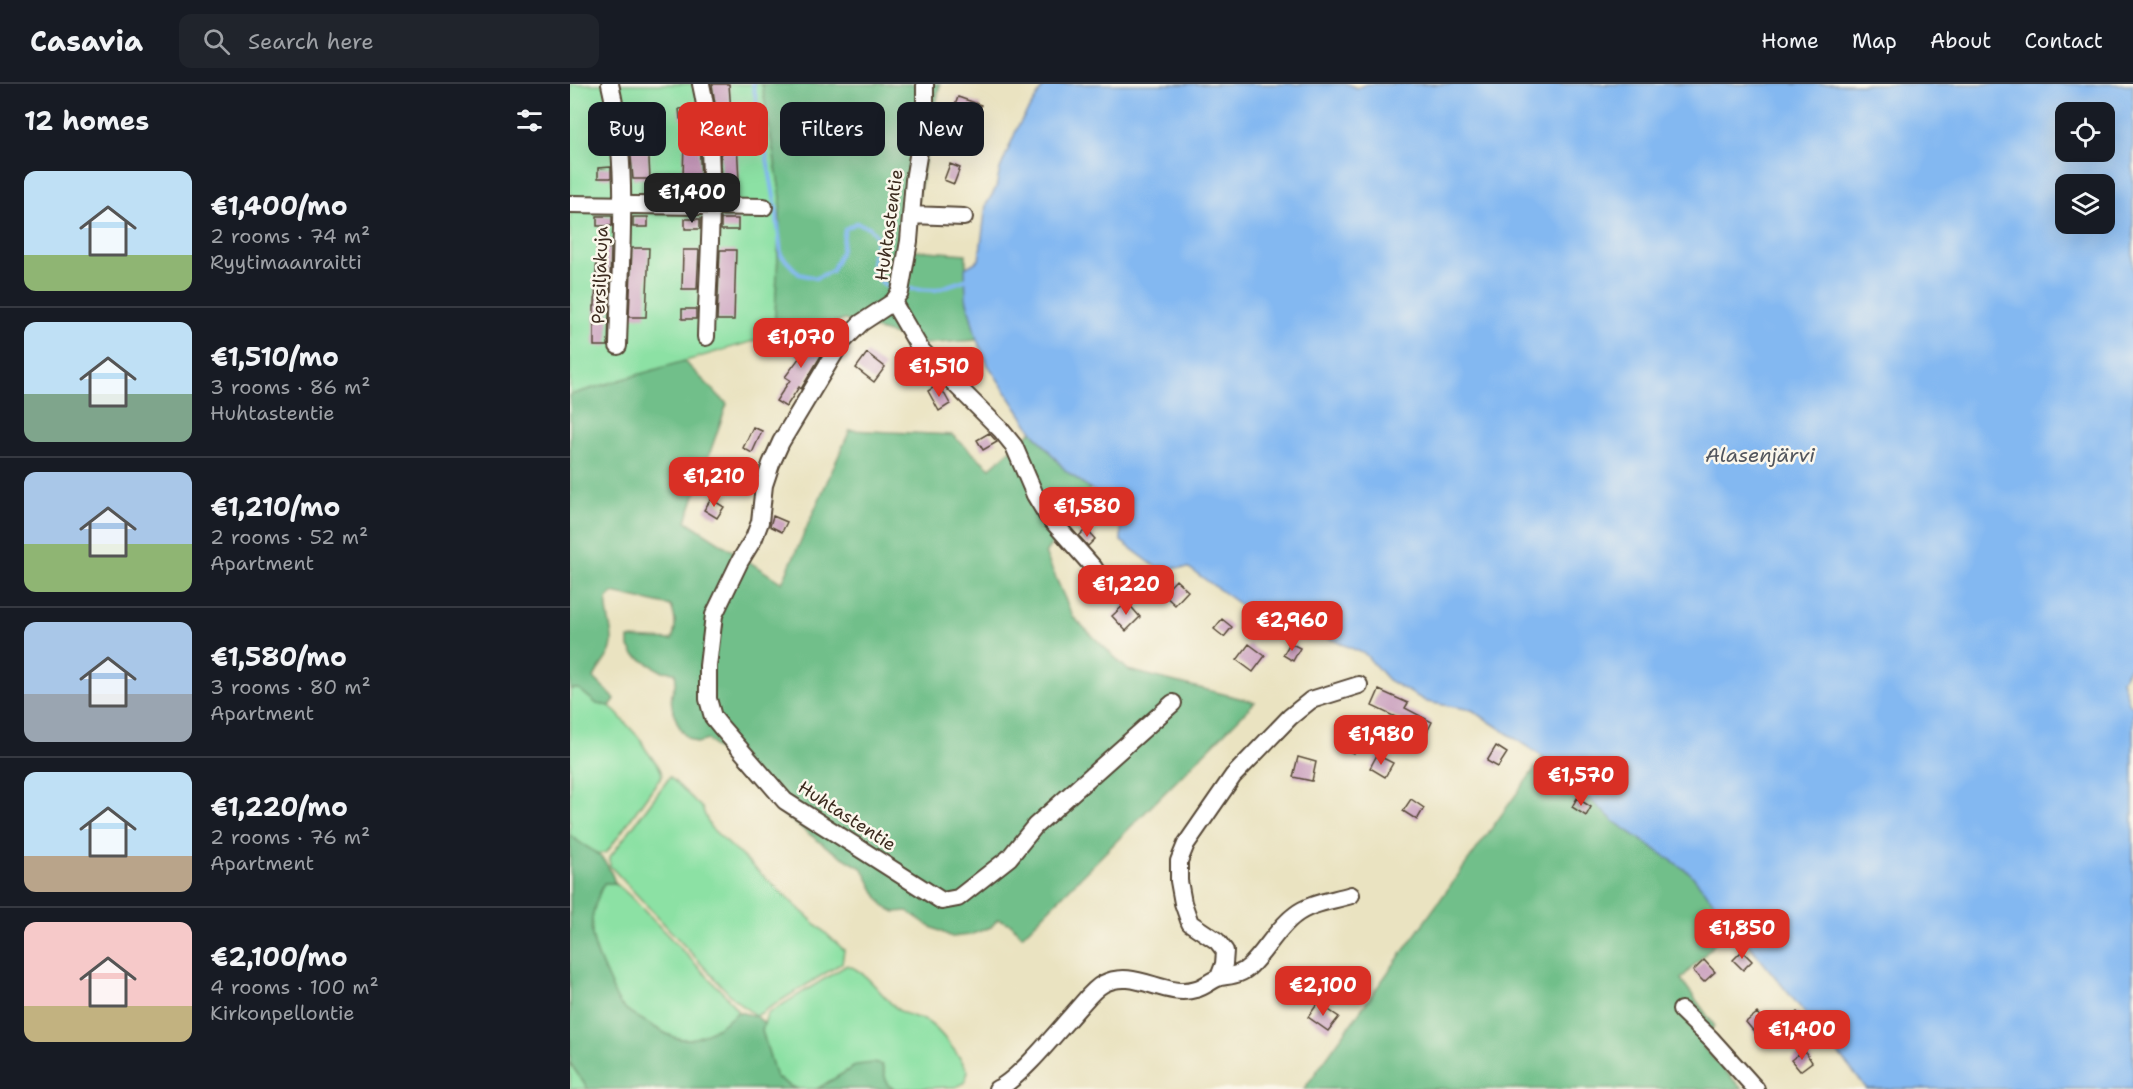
<!DOCTYPE html>
<html lang="en">
<head>
<meta charset="utf-8">
<style>
	body { margin:0; font-family:"Shantell Sans",sans-serif; background:#20242c; color:#f1f3f6; height:100vh; display:flex; flex-direction:column; font-size:22px; white-space:nowrap }
	* { box-sizing:border-box; margin:0 }
	p { font-size:20px; color:#9ea1a6 }
	.icon { flex:none; width:33px; height:33px; fill:none; stroke:currentColor; stroke-width:2; stroke-linecap:round; stroke-linejoin:round }
	.map { position:relative; flex:1; overflow:hidden }
	.drawer { display:flex; flex-direction:column; background:#171b24; width:570px }
	.drawer>* { flex:none }
	.top-card { position:absolute; left:18px; top:18px; width:570px; height:54px; display:flex; gap:12px }
	.buttons { position:absolute; left:1485px; top:18px; display:grid; gap:12px }
	.buttons a { display:grid; place-items:center; width:60px; height:60px; border-radius:12px; background:#171b24; box-shadow:0 6px 24px #0002; font-size:30px }
	.price { position:absolute; translate:-50% -51px; padding:0 14px; border-radius:12px; background:#d93025; color:#fff; font-size:20px; line-height:39px; filter:drop-shadow(0 2px 3px #0008) }
	.price::after { content:''; position:absolute; left:50%; top:36px; width:18px; height:14px; margin-left:-9px; background:inherit; clip-path:polygon(0 0,100% 0,50% 100%) }
	.price.current { background:#222; color:#fff }
	ul { padding:0; list-style:none }
	li { display:flex; align-items:center; gap:18px; height:150px; padding:0 24px }
	li+li { border-top:2px solid #363941 }
	li span { display:grid; place-items:center; flex:none; width:168px; height:120px; border-radius:12px; color:#555 }
	li>.icon { margin-inline-start:auto }
	span .icon { width:72px; height:72px; fill:#fffc; stroke-width:1 }
	li b { font-size:26px }
	h2 { display:flex; justify-content:space-between; align-items:center; height:72px; padding:0 24px; font-size:26px }
	.pill { padding:0 21px; border-radius:12px; background:#171b24; box-shadow:0 6px 24px #0002; font-size:21px; line-height:54px }
	.pill.current { background:#d93025; color:#fff }
	header { display:flex; align-items:center; gap:36px; box-sizing:border-box; height:84px; padding:0 30px; background:#171b24; border-bottom:2px solid #363941 }
	header strong { font-size:28px }
	nav { display:flex; gap:33px; margin-inline-start:auto; font-size:21px }
	.search { width:420px; height:54px; background:#20242c; display:flex; align-items:center; gap:15px; box-sizing:border-box; padding:0 21px; border-radius:12px; color:#9ea1a6; font-size:22px }
	main { display:flex; flex:1; min-height:0 }
	.map>svg:first-child { display:block }
</style>
</head>
<body>
<header>
<strong>Casavia</strong>
<div class="search"><svg class="icon" aria-label="search" viewBox="0 0 24 24"><circle cx="10" cy="10" r="6"/><path d="M15 15l6 6"/></svg>Search here</div>
<nav><a>Home</a><a>Map</a><a>About</a><a>Contact</a></nav>
</header>
<main>
<section class="drawer">
<h2>12 homes<svg class="icon" aria-label="filters" viewBox="0 0 24 24"><path d="M4 7h16M4 17h16"/><circle cx="9" cy="7" r="2"/><circle cx="15" cy="17" r="2"/></svg></h2>
<ul>
<li><span style="background:linear-gradient(#bfe0f5 70%,#8fb573 0)"><svg class="icon" aria-label="home" viewBox="0 0 24 24"><path d="M3 11l9-7 9 7M6 9v11h12V9"/></svg></span><div><b>€1,400/mo</b><p>2 rooms · 74 m²</p><p>Ryytimaanraitti</p></div></li>
<li><span style="background:linear-gradient(#bfe0f5 60%,#7fa58c 0)"><svg class="icon" aria-label="home" viewBox="0 0 24 24"><path d="M3 11l9-7 9 7M6 9v11h12V9"/></svg></span><div><b>€1,510/mo</b><p>3 rooms · 86 m²</p><p>Huhtastentie</p></div></li>
<li><span style="background:linear-gradient(#a9c7e8 60%,#8fb573 0)"><svg class="icon" aria-label="home" viewBox="0 0 24 24"><path d="M3 11l9-7 9 7M6 9v11h12V9"/></svg></span><div><b>€1,210/mo</b><p>2 rooms · 52 m²</p><p>Apartment</p></div></li>
<li><span style="background:linear-gradient(#a9c7e8 60%,#9aa5b1 0)"><svg class="icon" aria-label="home" viewBox="0 0 24 24"><path d="M3 11l9-7 9 7M6 9v11h12V9"/></svg></span><div><b>€1,580/mo</b><p>3 rooms · 80 m²</p><p>Apartment</p></div></li>
<li><span style="background:linear-gradient(#bfe0f5 70%,#b9a48a 0)"><svg class="icon" aria-label="home" viewBox="0 0 24 24"><path d="M3 11l9-7 9 7M6 9v11h12V9"/></svg></span><div><b>€1,220/mo</b><p>2 rooms · 76 m²</p><p>Apartment</p></div></li>
<li><span style="background:linear-gradient(#f6c9c9 70%,#c2b280 0)"><svg class="icon" aria-label="home" viewBox="0 0 24 24"><path d="M3 11l9-7 9 7M6 9v11h12V9"/></svg></span><div><b>€2,100/mo</b><p>4 rooms · 100 m²</p><p>Kirkonpellontie</p></div></li>
</ul>
</section>
<div class="map">
<svg width="1563" height="1005" viewBox="0 0 1563 1005">
	<rect width="100%" height="100%" fill="#fbf7ec"/>
	<filter id="ink" filterUnits="userSpaceOnUse"><feTurbulence type="fractalNoise" baseFrequency=".0167" numOctaves="2"/><feDisplacementMap in="SourceGraphic" scale="12" xChannelSelector="R" yChannelSelector="G"/><feConvolveMatrix kernelMatrix="1 2 1 2 8 2 1 2 1" color-interpolation-filters="sRGB"/></filter>
	<filter id="wash" filterUnits="userSpaceOnUse"><feTurbulence type="fractalNoise" baseFrequency=".008" numOctaves="4" result="noise"/><feDisplacementMap in="SourceGraphic" scale="24" xChannelSelector="R" yChannelSelector="G"/><feGaussianBlur stdDeviation="1.35" result="paint"/><feColorMatrix in="noise" values="0 0 0 0 0 0 0 0 0 0 0 0 0 0 0 0 0 1.4 0 .05"/><feComposite in="paint" operator="in"/></filter>
	<g filter="url(#wash)">
		<rect width="100%" height="100%" fill="#eae3c1"/>
		<path fill="#8ce1a4" stroke="#648661" stroke-width="1.5" d="M0,0H192L211,113L204,251L0,311Z
			M0,605H9L27,620L40,622L72,657C75,671 90,677 92,691L37,768L29,770L11,760L0,751Z
			M100,693L132,724L140,743L274,866L272,879L186,932L163,914L40,782V773Z
			M34,799H45L60,812L158,914L168,928C154,940 138,952 120,955C106,957 92,947 81,941C71,935 58,929 50,920C45,914 42,903 38,895C20,855 14,840 34,799Z
			M277,881C297,888 310,910 326,924C334,932 346,932 356,937C370,945 390,973 398,987L395,998L386,1003L324,1005L317,1000L312,981H287L247,1005H228L220,1002L206,993L192,947L197,930Z
			M0,979L18,1005H0Z"/>
		<path fill="#71bf8a" stroke="#567454" stroke-width="1.5" d="M192,0H370L346,125L344,166L396,170V214L407,256L355,260L275,236L204,251L211,113Z
			M114,277L157,320L116,437L212,499L280,346L382,351L420,384L462,347L496,387L520,405L475,469L503,533L558,586L685,618L452,852L441,840L428,835L421,843L400,851L382,853L361,843L337,827L325,828L315,823L307,812L293,785L261,766L212,730L138,656L127,659C124,657 121,656 118,654C109,647 99,622 102,610C105,599 107,600 105,588L91,587L64,571L59,563V554L102,556C107,544 106,534 101,522L43,509L37,515C35,531 43,544 42,559C41,573 28,582 24,594L45,615L40,622L27,620L9,605H0V311Z
			M973,673L1045,738L1120,789L1163,841L1111,895L1144,941L1133,963L1172,1005H734Z
			M0,751C23,770 35,767 45,799H34C14,840 20,856 38,895C42,903 45,914 50,920C58,929 71,935 81,941C92,948 106,957 120,955C138,952 154,940 168,928L186,932L194,939L192,947L206,993L220,1002L228,1005H18L0,979Z
			M303,979L312,981L317,1000L324,1005H247L287,981Z"/>
		<path fill="#83b8f1" stroke="#5f7188" stroke-width="1.5" fill-rule="evenodd" d="M475,0H778L787,4L796,0H1563V578L1552,596L1560,621H1563V1005H1297L1120,789L1045,738L973,673L902,626L857,618L818,596L795,570L742,547L705,543L679,527L619,484L586,483L551,457V427L496,387L462,347L418,281L407,256L396,214L395,184L409,176L416,121L426,104L430,85L448,42ZM1496,28H1534V68H1496ZM1496,100H1534V140H1496Z"/>
		<g fill="none" stroke-linecap="round" stroke-linejoin="round">
			<path stroke="#83b8f1" stroke-width="4" d="M183,0L206,123L211,171L229,190L246,194L262,187L271,168L275,145L286,139L299,143L307,153C302,179 295,187 319,204
				M341,205L365,206L398,195"/>
		</g>
		<g id="blocks">
			<path fill="#c597b9" d="M142,0H159L161,28H164V39H148Z
				M388,13L411,21L406,35L383,27Z
				M121,24H125L126,34L110,35L109,25Z
				M57,27H74L75,56H78L80,95H63Z
				M26,53H38L39,63L27,64Z
				M114,58H129L131,95L113,94Z
				M150,58H167L169,97H152Z
				M380,80L390,84L384,100L374,96Z
				M41,83V94H28V84Z
				M27,132H42V142H27Z
				M63,133H78V143H63Z
				M115,135H130V145H115Z
				M151,135H168V146H151Z
				M27,164H41L38,262H24V222H25Z
				M62,164H79L76,233H59Z
				M113,166H129L127,205H112Z
				M150,166H166L164,236H147Z
				M112,225H126V235H112Z
				M237,252L255,265L231,305L229,303L216,323L206,317L220,296L215,293L230,273L225,269Z
				M297,269L315,283L304,298L286,284Z
				M369,300L380,320L369,327L358,307Z
				M183,343L192,347L182,369L173,364Z
				M419,349L427,358L413,366L407,356Z
				M141,415L154,423L147,434L134,426Z
				M203,432L217,438L212,448L200,442Z
				M516,445L525,455L518,462L509,452Z
				M606,496L618,507L605,521L593,510Z
				M557,518L570,533L556,547L542,532Z
				M652,535L662,543L654,553L644,545Z
				M720,559L730,564L723,577L713,571Z
				M679,560L695,572L683,588L667,576Z
				M809,606L838,619L835,624L862,638L857,648L802,622Z
				M776,652L789,658L784,669L771,663Z
				M926,662L937,669L928,683L917,677Z
				M807,671L823,679L815,693L800,684Z
				M728,673L746,678L742,697L723,693Z
				M1007,714L1021,723L1016,732L1002,723Z
				M841,715L854,724L847,736L833,727Z
				M1172,867L1182,877L1173,886L1163,876Z
				M1134,876L1145,888L1134,898L1123,887Z
				M748,919L769,933L758,947L738,933Z
				M1227,928L1236,939L1227,946L1219,935Z
				M1187,929L1201,946L1190,955L1176,938Z
				M1234,966L1242,978L1230,987L1221,976Z"/>
		</g>
	</g>
	<g filter="url(#ink)">
		<use href="#blocks" fill-opacity="0" stroke="#554636" stroke-width="1.5"/>
		<g fill="none" stroke-linecap="round" stroke-linejoin="round">
			<defs>
				<path id="minor" d="M40,0C60,85 50,175 48,262
					M131,0C149,79 138,172 136,253
					M355,0V31L344,96L339,157L330,208L323,218L291,239L270,260L211,358L201,380L194,401L190,438L184,454L170,477L144,531L138,582V615L143,633L151,643L215,717L372,817L388,814L439,774L465,742L603,619
					M0,120L194,123
					M342,131L394,133
					M323,218L351,266L431,346L444,362L465,411L477,431L524,484L538,506
					M649,893L654,880L655,867L647,857L620,839L613,819L609,797V777L616,760L663,692L720,633L741,616L789,601
					M1111,926L1141,955L1186,1005
					M427,1005C449,996 492,942 510,922C517,914 525,904 533,900C564,883 595,915 626,905C635,903 642,895 651,893C662,891 671,891 680,882C696,867 707,844 725,831C740,819 762,817 781,811"/>
			</defs>
			<use href="#minor" stroke="#554636" stroke-width="20"/>
			<use href="#minor" stroke="#fff" stroke-width="16"/>
		</g>
	</g>
	<g text-anchor="middle" stroke-width="5" stroke-linejoin="round" paint-order="stroke">
		<g font-size="18" fill="#3b2a1e" stroke="#fbf7ec">
			<text transform="translate(319 141) rotate(-82)" y="6">Huhtastentie</text>
			<text transform="translate(30 191) rotate(-88)" y="6">Persiljakuja</text>
			<text transform="translate(277 732) rotate(33)" y="6">Huhtastentie</text>
		</g>
		<g font-size="20" font-style="italic" fill="#51555d" stroke="#fbf7ec">
			<text x="1190" y="378">Alasenjärvi</text>
		</g>
	</g>
</svg>
<div class="buttons">
<a><svg class="icon" aria-label="locate" viewBox="0 0 24 24"><circle cx="12" cy="12" r="6"/><path d="M12 2v4M12 18v4M2 12h4M18 12h4"/></svg></a>
<a><svg class="icon" aria-label="layers" viewBox="0 0 24 24"><path d="M12 4l9 5-9 5-9-5zM3 14l9 5 9-5"/></svg></a>
</div>
<b class="price current" style="left:122px;top:140px">€1,400</b>
<b class="price" style="left:231px;top:285px">€1,070</b>
<b class="price" style="left:369px;top:314px">€1,510</b>
<b class="price" style="left:144px;top:424px">€1,210</b>
<b class="price" style="left:517px;top:454px">€1,580</b>
<b class="price" style="left:556px;top:532px">€1,220</b>
<b class="price" style="left:722px;top:568px">€2,960</b>
<b class="price" style="left:811px;top:682px">€1,980</b>
<b class="price" style="left:1011px;top:723px">€1,570</b>
<b class="price" style="left:1172px;top:876px">€1,850</b>
<b class="price" style="left:753px;top:933px">€2,100</b>
<b class="price" style="left:1232px;top:977px">€1,400</b>
<div class="top-card">
<a class="pill">Buy</a>
<a class="pill current">Rent</a>
<a class="pill">Filters</a>
<a class="pill">New</a>
</div>
</div>
</main>
</body>
</html>
